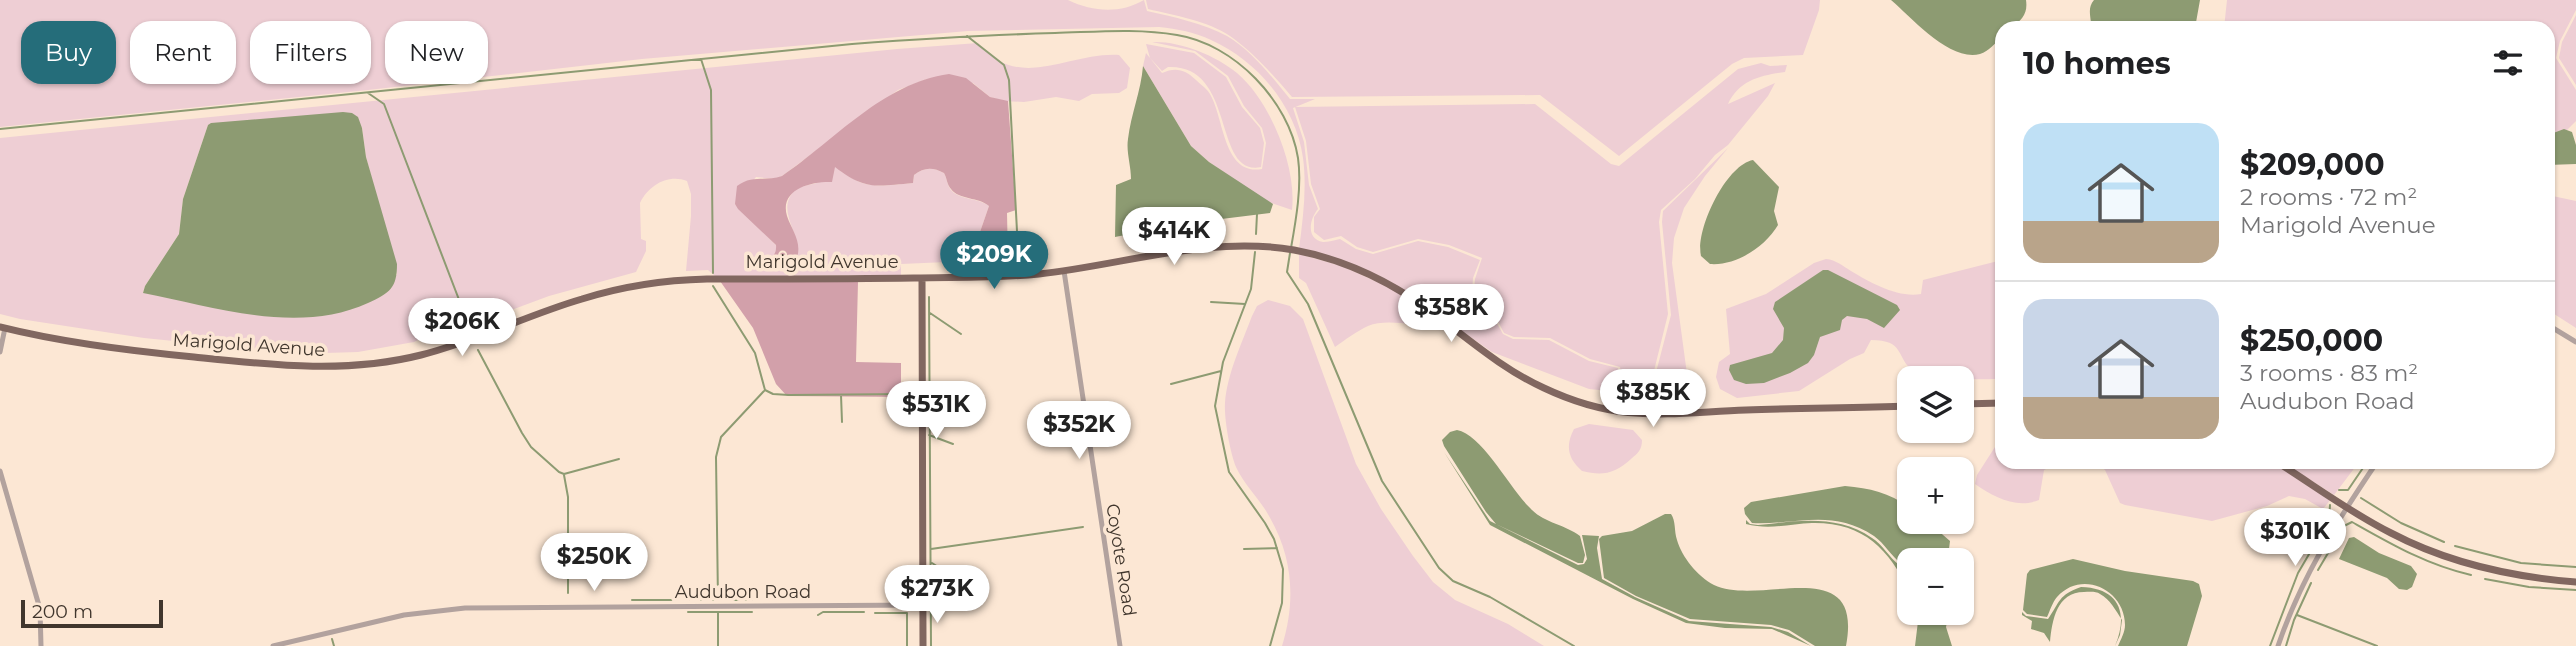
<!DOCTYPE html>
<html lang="en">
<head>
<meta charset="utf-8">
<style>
	body { margin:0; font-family:Montserrat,sans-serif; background:#f2f2f2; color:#202124; height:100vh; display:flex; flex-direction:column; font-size:26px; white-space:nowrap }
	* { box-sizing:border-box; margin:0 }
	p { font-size:23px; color:#757577 }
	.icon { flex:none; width:38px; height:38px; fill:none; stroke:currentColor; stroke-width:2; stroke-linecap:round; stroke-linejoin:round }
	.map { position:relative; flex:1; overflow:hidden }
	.drawer { position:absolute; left:1995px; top:21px; width:560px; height:448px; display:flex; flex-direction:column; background:#fff; border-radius:21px; box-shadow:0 2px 5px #0004 }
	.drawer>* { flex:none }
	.guide { position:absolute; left:21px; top:21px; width:665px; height:63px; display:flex; gap:14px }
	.tools { position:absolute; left:1897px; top:366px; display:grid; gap:14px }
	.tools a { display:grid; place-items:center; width:77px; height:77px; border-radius:14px; background:#fff; box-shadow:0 2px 5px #0004; font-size:35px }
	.scale { position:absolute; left:21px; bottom:18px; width:142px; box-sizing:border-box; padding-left:7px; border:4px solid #40362d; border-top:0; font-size:19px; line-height:24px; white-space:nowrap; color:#40362d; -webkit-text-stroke:5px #fce7d4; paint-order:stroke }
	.price { position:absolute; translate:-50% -60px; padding:0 16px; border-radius:24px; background:#fff; color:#222; font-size:23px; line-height:46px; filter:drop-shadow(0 2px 4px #0008) }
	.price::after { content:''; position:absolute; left:50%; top:42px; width:21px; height:16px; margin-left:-10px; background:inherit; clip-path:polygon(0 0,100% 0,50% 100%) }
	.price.selected { background:#256d7a; color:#fff }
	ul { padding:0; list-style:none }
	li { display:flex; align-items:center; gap:21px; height:175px; padding:0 28px }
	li+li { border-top:2px solid #e0e0e0 }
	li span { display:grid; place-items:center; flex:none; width:196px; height:140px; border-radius:21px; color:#555 }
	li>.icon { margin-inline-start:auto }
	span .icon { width:84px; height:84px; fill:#fffc; stroke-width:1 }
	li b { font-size:30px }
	h2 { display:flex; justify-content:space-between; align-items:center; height:84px; padding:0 28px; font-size:30px }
	.pill { padding:0 24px; border-radius:21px; background:#fff; box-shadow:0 2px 5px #0004; font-size:24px; line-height:63px }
	.pill.selected { background:#256d7a; color:#fff }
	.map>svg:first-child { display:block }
</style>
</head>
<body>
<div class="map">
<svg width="2576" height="646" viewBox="0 0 2576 646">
	<rect width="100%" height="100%" fill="#fce7d4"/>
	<path fill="#eeced4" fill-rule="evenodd" d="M0,0H1068C1093,12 1120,14 1144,0L1147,11C1173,17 1203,23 1227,36C1252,51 1272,77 1290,99H1315L1293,108L1304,142L1309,185L1318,209C1310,218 1305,239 1323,242C1328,242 1335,240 1340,239L1356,249L1373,254L1418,241L1448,247L1480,260L1473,278L1472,292L1490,311L1503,334L1513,339L1549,340L1589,361L1618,368L1621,388L1638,397L1653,384L1671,315L1662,222L1663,211L1728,148L1705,176L1684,208L1674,238L1672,263L1692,411L1669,412L1609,391L1589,389L1492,352L1391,282L1299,249C1303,219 1307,188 1303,158C1296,107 1258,61 1211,40C1195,32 1177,29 1159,27L968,31L642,59L368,90L0,127Z
		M1146,0H1820L1819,10L1803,55L1744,58L1732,64L1619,156L1540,95L1292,97C1273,75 1254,53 1230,36C1208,21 1174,15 1148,9Z
		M2227,0H2576V10L2560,41L2556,58L2576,90V121L2567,130L2548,137V28H2224Z
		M2576,15V85L2559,58L2562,42Z
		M1152,42C1180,41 1215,55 1237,73C1270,101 1297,166 1292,210L1266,201L1209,162L1191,146L1143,66L1146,53L1162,73C1175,67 1185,69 1196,80C1201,85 1208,89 1211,96C1224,120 1224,176 1262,169L1266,143L1262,128L1244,106L1228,76L1195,51Z
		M978,43C1020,93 1067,52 1119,55L1130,68L1127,88L1119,93L1092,94L1079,101L1056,97L1024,102L1003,101L990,97L973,83L927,79L898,90L782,176L775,179L756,177L735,204L776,245C777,255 772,259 763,261L797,258C803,235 775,212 794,191C801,184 811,186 819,182C825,179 831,171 835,166C865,191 877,186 913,183L914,175C924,167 933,167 944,173C947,178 947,185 951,190C959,200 979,198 989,206L970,261L901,264V275L715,276L708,270L686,271L691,216V194L687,181C668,174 649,185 640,203L641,239L646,241V251L636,272L549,296L446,334H430L414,342L358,352L325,353L233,347L144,338L20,319L0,314V138L897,49ZM208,125L362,127L366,157L397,275L143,293L145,286L179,234L183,199Z
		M1146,44L1194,53L1226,77L1242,107L1260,128L1264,143L1261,167C1212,177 1237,64 1168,67L1162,71L1150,58Z
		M1761,63L1770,66L1787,65L1785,72C1761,75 1739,80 1728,104L1775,83L1768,96L1728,145L1715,155L1695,179L1661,210L1659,222L1668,314L1651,383L1638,395L1623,387L1620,367L1590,359L1550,338L1514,337L1504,333L1492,310L1474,291L1475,279L1482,258L1449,245L1418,239L1373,252L1357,247L1341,236L1324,240L1314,232V217L1320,209L1311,184L1306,141L1295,107L1535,104L1611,164L1619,166L1738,69Z
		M2548,195L2576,201V328L2548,310Z
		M1299,254L1342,266L1395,290L1446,326C1423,329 1390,317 1368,326C1357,331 1345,340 1335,347L1306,283L1299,278Z
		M1826,259C1836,260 1843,266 1851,271C1871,283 1898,298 1921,294L1923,280L2002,260V379C1983,379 1926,382 1912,370C1896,357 1905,340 1871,340L1864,353L1850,359L1799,391L1737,398L1720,389L1716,377L1719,362L1730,354L1726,309L1766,294L1814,263Z
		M1268,300L1290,306L1303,319L1356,464L1381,509L1413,556L1433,582L1455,600L1508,624L1544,646H1282C1296,601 1293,557 1269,516C1260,499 1244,485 1236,467C1230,452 1224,419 1225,403C1227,374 1242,343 1252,316L1257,306Z
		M1589,424L1633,430L1642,440C1642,450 1638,453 1631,459C1615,474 1602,476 1582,471C1568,459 1565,446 1574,429Z
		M2002,436V462H2062L2044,470L2039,500C2016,509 1994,497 1975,484L1977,475Z
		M2094,462H2272L2331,499L2323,509L2305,499L2289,496L2267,506L2212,521L2125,505L2120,503L2105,470Z
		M2282,462H2331L2337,465L2344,462H2359L2334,495Z"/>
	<path fill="#d2a0aa" d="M949,74L966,78L990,97L1008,101L1016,210L1007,213L1008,261H970L989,206C979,197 959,200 951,189C947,185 947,178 944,173C933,167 924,167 914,175L913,183C877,186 866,191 835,167L832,182C812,181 779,189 787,216C792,231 802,241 797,258L779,265L760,262C770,260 777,256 776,245L738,209L735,204L737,186C752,174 766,182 782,176C835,140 883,83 949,74Z
		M720,281L858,282L856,362L901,363V397L787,396L776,384L753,328Z"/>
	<path fill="#8d9b72" d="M1891,0H2026C2028,14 2022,19 2012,28H2002V37C1995,43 1989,51 1980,54C1950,62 1912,18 1891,0Z
		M2094,0H2200L2195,28H2097L2091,23C2090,14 2088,7 2094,0Z
		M1143,66L1191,146L1209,162L1273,204L1270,213L1181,224L1115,237L1116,185L1131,179C1131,165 1126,152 1128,139C1131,114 1141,91 1143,66Z
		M343,112L352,113L358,117L362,128L366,157L397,264C397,288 390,293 368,303C298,335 215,307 143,293L145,286L179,234L183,199L208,125L211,123Z
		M2564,129L2572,132L2576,145V164L2548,165V135Z
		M1753,160L1779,187L1774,211L1778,225C1765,247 1736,266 1710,264L1701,256C1695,230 1726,165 1753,160Z
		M1823,270H1828L1897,305L1900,310L1884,328L1867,319L1847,316L1842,320L1840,330L1820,337L1814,355L1808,363L1790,373L1764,383L1746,384L1734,380L1729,370L1730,365L1772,353L1783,340L1784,328L1773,309L1775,302Z
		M1457,430C1483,435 1511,491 1532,510C1545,523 1566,525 1580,536L1585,555L1583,563H1578L1496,524L1486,512L1444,446L1442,440L1450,432Z
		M1444,452L1490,521L1578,565L1584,564L1587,559L1582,535L1599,536L1597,548L1602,579L1635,597L1689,621L1771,627L1788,632L1811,646L1772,629L1725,628L1686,623L1633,599L1490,525Z
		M1845,486C1870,488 1889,493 1909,507V522H1928L1950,541L1949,549L1940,556L1914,555L1901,563C1891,556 1885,544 1874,536C1832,508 1797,525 1752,523L1745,514L1744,508L1751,502Z
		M1665,514H1671C1676,521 1674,531 1677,540C1682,557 1697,576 1714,585C1760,607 1864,551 1846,646H1815L1789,630L1771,625L1690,619L1636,596L1604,578L1599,539L1602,536L1632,531Z
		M1746,520L1750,524L1758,525C1798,521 1837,514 1872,538C1883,545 1889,557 1899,565L1909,562L1907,583L1909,591C1889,549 1863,522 1812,523C1790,524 1769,530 1746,524Z
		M2354,537L2379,553L2411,566L2417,574L2412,587L2407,590L2399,589L2387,578L2339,559L2349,538Z
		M2073,559L2125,571L2193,581L2199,584L2202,596L2187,646H2118C2121,639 2125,632 2125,625C2125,590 2082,569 2057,597C2052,603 2050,611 2047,617L2027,614L2023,610L2027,574L2030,570Z
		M2081,587C2119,588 2129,613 2115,646L2120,635L2122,620C2116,611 2110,599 2100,594C2096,591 2089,592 2084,592C2057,592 2052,620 2050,642L2044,633L2031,629L2032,621L2022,615V612L2026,616L2048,619C2060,602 2058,595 2081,587Z
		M1919,613H1949L1946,627L1952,646H1915Z"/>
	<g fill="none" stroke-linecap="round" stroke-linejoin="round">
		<path stroke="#8d9b72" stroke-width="2" d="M967,36L1004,65L1009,80L1019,269
			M701,59L711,90L713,273
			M368,93L384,104L471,331
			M0,129L852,44C920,39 987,35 1055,33C1095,32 1137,28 1177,35C1234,44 1289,101 1298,158C1302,186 1296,220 1291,248
			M1256,234L1257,214
			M1255,252L1251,289L1223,362L1215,406L1229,472L1265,523L1274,539L1283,569L1282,603L1270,646
			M1290,253L1287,272L1308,304L1382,481L1439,568L1453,581L1490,597L1574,646
			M713,286L755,353L765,390L773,394L789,395L905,394
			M929,297L931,646
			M1211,302L1245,304
			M930,313L961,334
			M478,350L522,433L531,447L559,472L564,474L619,459
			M1171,384L1221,371
			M841,395L842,422
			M929,435L953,444
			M564,475L568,497V593
			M2339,490H2348L2367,462
			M2361,498L2401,523L2444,542
			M2455,546L2521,563L2576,567
			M931,549L1083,527
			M1244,549L1277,548
			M932,563L969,587
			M2318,570L2344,526L2352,522C2391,544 2427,565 2471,575
			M2485,579L2529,587L2576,590
			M632,600H676
			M687,600H752
			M718,600L716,457L721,437L764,391
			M688,612H752
			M718,613V646
			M875,613H907V646
			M818,615L823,612H864
			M2297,615L2377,646
			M332,639L334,646
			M2270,646L2298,573L2329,520L2330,505
			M2286,646L2294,620L2311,583"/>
		<path stroke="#b2a29e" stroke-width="5" d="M1064,271L1120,646
			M2548,325L2576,342
			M0,352L5,328
			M0,471L40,609L41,646
			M273,646L404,615L465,608L923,605
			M2278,646C2301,578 2337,521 2377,462"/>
		<path stroke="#816760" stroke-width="7" d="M922,278L923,646
			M0,327C64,343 129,351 194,357C271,365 346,374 421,355C477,341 527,315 582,299C623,286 665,280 707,279C776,279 845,279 914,278C956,277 998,278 1039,274C1124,265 1209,235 1294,250C1348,260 1397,285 1440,318C1473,343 1506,371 1544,388C1620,424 1667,413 1746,410C1801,408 1855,408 1909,406
			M1962,404L2002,403
			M2277,462C2315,486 2351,513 2391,533C2448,563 2512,577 2576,582"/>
	</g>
	<g text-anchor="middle" stroke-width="7" stroke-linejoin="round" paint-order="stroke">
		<g font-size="18" fill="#40362d" stroke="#fce7d4">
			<text x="822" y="268">Marigold Avenue</text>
			<text transform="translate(249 345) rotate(4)" y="6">Marigold Avenue</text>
			<text transform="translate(1121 560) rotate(81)" y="6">Coyote Road</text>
			<text x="743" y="598">Audubon Road</text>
		</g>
	</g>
</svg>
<div class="tools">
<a><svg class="icon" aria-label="layers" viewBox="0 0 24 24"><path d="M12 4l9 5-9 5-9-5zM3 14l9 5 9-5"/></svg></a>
<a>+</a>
<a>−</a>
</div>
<div class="scale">200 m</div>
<b class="price" style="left:1174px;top:267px">$414K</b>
<b class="price selected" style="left:994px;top:291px">$209K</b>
<b class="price" style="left:1451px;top:344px">$358K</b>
<b class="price" style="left:462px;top:358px">$206K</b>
<b class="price" style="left:1653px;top:429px">$385K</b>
<b class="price" style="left:936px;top:441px">$531K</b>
<b class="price" style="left:1079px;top:461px">$352K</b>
<b class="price" style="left:2295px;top:568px">$301K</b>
<b class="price" style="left:594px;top:593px">$250K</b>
<b class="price" style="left:937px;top:625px">$273K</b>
<div class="guide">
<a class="pill selected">Buy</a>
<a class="pill">Rent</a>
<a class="pill">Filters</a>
<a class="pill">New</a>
</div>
<section class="drawer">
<h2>10 homes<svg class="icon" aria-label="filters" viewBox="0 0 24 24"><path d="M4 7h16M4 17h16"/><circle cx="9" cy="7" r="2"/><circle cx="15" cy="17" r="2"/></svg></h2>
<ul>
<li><span style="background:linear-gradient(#bfe0f5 70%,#b9a48a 0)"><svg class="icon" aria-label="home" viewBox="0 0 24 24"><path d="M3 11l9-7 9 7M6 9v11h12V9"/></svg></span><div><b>$209,000</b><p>2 rooms · 72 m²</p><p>Marigold Avenue</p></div></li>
<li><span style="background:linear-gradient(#c9d6e8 70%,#b9a48a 0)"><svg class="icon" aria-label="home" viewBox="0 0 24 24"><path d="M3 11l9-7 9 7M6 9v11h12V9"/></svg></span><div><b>$250,000</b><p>3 rooms · 83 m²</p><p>Audubon Road</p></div></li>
</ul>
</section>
</div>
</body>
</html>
